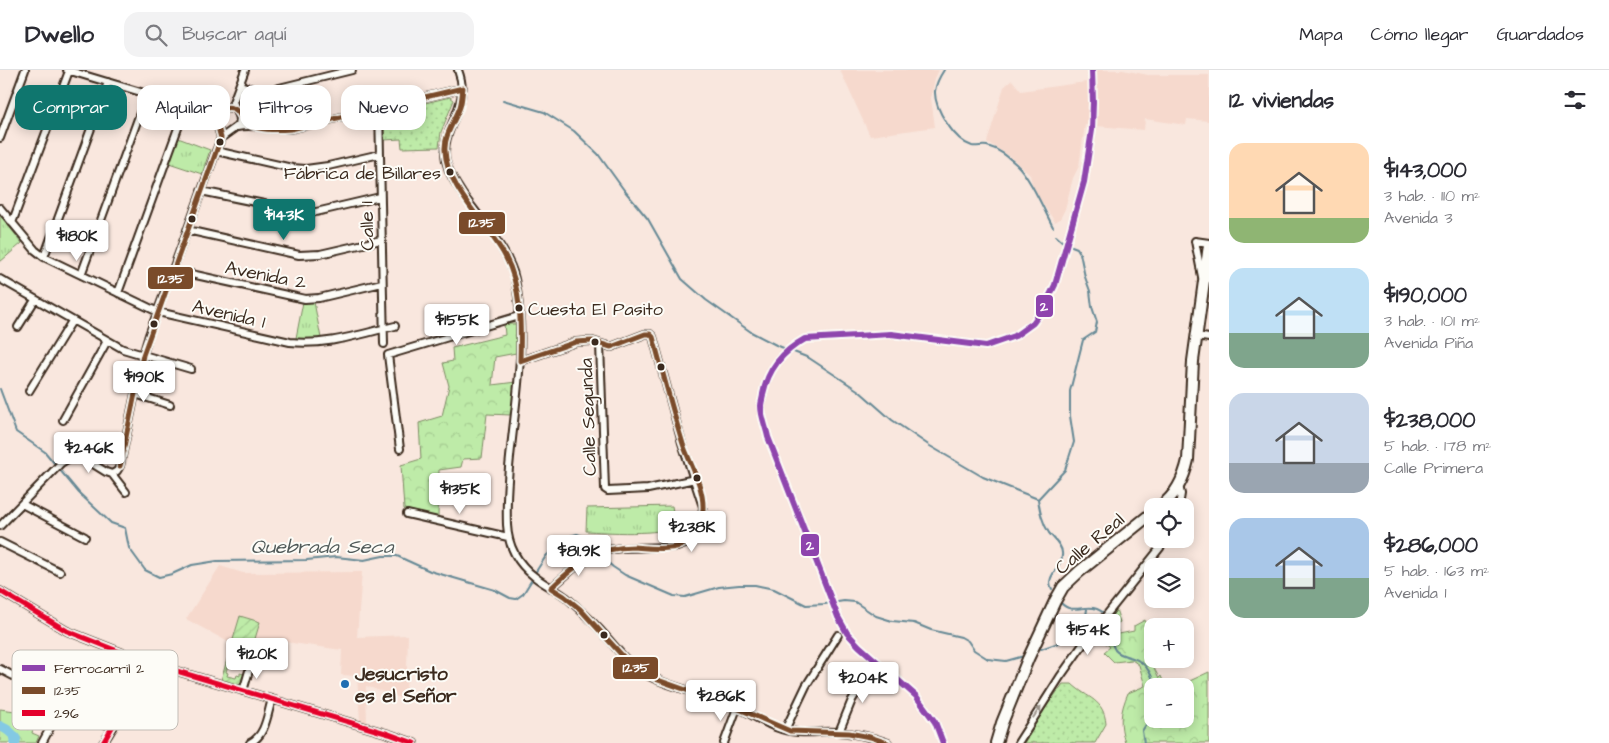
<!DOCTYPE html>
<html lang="es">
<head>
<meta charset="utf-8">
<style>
	body { margin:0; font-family:"Architects Daughter",sans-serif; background:#f2f2f3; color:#2b2b33; height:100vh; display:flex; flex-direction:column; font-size:19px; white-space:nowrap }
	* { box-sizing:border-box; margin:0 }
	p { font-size:16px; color:#7c7c81 }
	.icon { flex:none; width:28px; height:28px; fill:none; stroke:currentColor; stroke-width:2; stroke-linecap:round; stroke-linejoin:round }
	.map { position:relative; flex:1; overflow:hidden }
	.side { display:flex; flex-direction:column; background:#fff; width:400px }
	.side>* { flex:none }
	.top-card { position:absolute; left:15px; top:15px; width:475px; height:45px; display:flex; gap:10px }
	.controls { position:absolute; left:1144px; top:428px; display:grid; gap:10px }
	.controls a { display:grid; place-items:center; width:50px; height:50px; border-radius:10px; background:#fff; box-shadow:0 2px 12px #0003; font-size:25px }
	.price { position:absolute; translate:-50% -42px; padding:0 11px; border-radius:5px; background:#fff; color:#222; font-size:16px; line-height:32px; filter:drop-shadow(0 1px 2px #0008) }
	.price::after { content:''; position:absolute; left:50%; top:30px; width:15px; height:11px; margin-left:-8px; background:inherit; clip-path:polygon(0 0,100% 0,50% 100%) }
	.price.selected { background:#0f766e; color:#fff }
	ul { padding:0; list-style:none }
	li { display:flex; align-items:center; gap:15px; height:125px; padding:0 20px }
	li span { display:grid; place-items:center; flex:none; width:140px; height:100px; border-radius:15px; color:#555 }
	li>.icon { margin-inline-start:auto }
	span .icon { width:60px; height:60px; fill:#fffc; stroke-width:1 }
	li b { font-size:21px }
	h2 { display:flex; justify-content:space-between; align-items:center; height:60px; padding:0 20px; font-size:21px }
	.tag { padding:0 18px; border-radius:15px; background:#fff; box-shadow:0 2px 12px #0003; font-size:18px; line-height:45px }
	.tag.selected { background:#0f766e; color:#fff }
	header { display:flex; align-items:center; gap:30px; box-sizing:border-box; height:70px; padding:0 25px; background:#fff; border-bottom:1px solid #e1e1e2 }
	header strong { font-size:24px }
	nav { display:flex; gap:28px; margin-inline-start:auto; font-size:18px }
	.search { width:350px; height:45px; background:#f2f2f3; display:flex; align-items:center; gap:12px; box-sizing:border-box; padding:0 18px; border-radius:15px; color:#7c7c81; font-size:19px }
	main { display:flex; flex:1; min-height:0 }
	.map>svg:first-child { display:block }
</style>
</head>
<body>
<header>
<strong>Dwello</strong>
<div class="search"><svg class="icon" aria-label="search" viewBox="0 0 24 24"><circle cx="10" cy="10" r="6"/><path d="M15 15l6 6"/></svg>Buscar aquí</div>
<nav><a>Mapa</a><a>Cómo llegar</a><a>Guardados</a></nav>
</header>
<main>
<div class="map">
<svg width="1209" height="673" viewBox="0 0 1209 673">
	<defs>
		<pattern id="grass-dots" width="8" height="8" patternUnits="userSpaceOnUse" patternTransform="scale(1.25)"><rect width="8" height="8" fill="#beeba8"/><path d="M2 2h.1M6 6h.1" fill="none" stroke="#a4ca90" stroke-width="1.8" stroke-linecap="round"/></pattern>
		<pattern id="forest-crowns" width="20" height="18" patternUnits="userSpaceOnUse" patternTransform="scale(1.25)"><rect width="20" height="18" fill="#beeba8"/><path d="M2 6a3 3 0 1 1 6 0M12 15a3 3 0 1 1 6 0" fill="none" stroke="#a4ca90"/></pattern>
		<pattern id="park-tufts" width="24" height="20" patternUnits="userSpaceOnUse" patternTransform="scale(1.25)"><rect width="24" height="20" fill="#beeba8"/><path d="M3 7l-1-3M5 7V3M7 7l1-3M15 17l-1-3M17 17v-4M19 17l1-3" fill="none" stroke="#a4ca90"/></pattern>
		<pattern id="garden-furrows" width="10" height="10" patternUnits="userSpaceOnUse" patternTransform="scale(1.25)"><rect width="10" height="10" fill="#beeba8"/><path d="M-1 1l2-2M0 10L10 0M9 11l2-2" fill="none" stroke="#a4ca90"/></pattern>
	</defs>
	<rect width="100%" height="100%" fill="#f9e7de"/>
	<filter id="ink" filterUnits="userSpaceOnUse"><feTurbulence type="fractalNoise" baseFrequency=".02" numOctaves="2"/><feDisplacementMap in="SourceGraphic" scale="10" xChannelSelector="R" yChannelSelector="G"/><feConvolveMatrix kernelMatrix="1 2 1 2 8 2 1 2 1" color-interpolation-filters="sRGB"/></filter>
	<g filter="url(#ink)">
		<path fill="#f6d9cd" d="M840,0H939L935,8L931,28L935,57L870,66Z
			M1096,0H1123L1148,5H1209V51L1187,49L1186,55L1145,49L1144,60L1085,55L1079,96L1073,108L1065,139L1060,149L1055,152L1034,121L1030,105L1011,87L987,72L1004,17L1012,10L1021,21L1093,11Z
			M220,496L243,503L362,502L357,567L408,565L406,630L366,616L367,653L360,651L357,606L341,605L342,580L285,572L284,586L260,587L256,597L248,594L260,552L240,546L232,574L186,549Z"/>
		<path fill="url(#grass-dots)" stroke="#7c8a63" d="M450,27L454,30L441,62L439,77L402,78L401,69L384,70V43Z
			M1063,614H1072C1088,629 1104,629 1106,654L1095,673H1024L1045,638Z"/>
		<path fill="url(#forest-crowns)" stroke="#7c8a63" d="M504,254H516V283L495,287L492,315L516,312L511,345L487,344L482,388L463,389L461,397L439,400L438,447L404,439L401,395L421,389L419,353L442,346L449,316L443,293L453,291L452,278L505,265Z
			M1116,539L1120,552L1116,554L1119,564L1134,561V556L1145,550L1148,557L1152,555V560L1147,564L1149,567L1152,565V571L1148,575L1149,577L1152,575V589H1159L1161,592L1154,598L1159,608L1161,606L1165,616H1152V649H1185V616H1179L1209,602V673H1125C1119,653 1120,642 1128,623L1145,616L1139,595L1132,590L1114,592L1104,582L1110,577L1096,564Z
			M0,639L23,642L29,648L35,651L32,663L39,666L36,673H0Z"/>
		<path fill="url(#park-tufts)" stroke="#7c8a63" d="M244,21L260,24L262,52C241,47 237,41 244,21Z
			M178,68L210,80L202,104L169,93Z
			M0,145L22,173L0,192Z
			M303,232H314L321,268L307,271L296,268Z
			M672,436L673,442H680C680,448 680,452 675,456C662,466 604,462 586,461L587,438Z"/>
		<path fill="url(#garden-furrows)" stroke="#7c8a63" fill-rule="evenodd" d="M240,546L260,552L241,616L221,610ZM231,585L242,588L241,593L244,594L243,597L246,598L244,604L240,603V606L237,605L236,608L227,606L228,603L226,602Z"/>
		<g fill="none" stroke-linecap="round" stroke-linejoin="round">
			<path stroke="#668995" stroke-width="2" d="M944,0C940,6 936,14 935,21C934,39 955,71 972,76C977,77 982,75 987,76C999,79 1008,87 1016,94C1030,107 1044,140 1053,157
				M503,30L544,42L574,61L598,84L624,120L648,149L682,209L706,230L751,262L776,275L809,288L859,321L892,350L930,376L983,407L1038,429
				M0,319L16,362L45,382L79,423L111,453L125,458L129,478L145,500L159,507L172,504L192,495L217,491L307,490L336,487L364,490L383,486H397L430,501L495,520L510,528L516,529L523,524L533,508
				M602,484L606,491L613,497L625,505L674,526L685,527L719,517L739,515H755L774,519L806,535L825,534L844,531L855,532L876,546L892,551L914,553L931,560L961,567L968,571L974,580L988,589L1006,591L1024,586
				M535,503L546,486L567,467L577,464L585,467L600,480
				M1052,519C1044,506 1064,496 1062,483C1062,475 1054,469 1049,463C1042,452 1040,442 1038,429L1065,400L1074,372L1070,346V321L1083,270L1095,262L1097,252L1092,237L1090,221L1085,207L1080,183L1077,178L1064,173L1056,166
				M1061,533C1072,545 1085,534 1097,539C1117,547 1106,567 1115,580C1121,587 1132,586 1139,591C1148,596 1152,607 1156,616
				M1041,579L1081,565L1084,561L1087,539
				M1144,673L1142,661L1149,650L1152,647"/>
			<path stroke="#83c9e4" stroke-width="10" d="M0,656C7,659 12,662 16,669L15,673"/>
			<defs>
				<path id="street" d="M67,0L211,43L215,51
					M458,0C473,38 439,57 446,91C449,104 456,114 463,125C479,147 510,183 515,209C532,291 504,373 507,455C508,476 518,494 535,507C545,515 557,520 567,528C582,541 597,556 610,571C617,579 624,589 633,596C660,617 706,623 738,638C754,645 773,659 790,661C805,664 822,661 837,662C855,663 872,667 888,673
					M240,15L253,19L271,20L352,0
					M233,32L245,0
					M379,39L384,274
					M237,57C255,53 273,60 291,59L463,18
					M0,68L25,0
					M221,68L239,55L240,48L233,32
					M216,81L292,98L306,99L328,96L380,84
					M201,121L303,142H316L380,127
					M0,138L35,180L44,187L158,242L290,272C326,276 360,264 395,256
					M12,153L69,1
					M187,160L299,185L320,184L381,170
					M44,187L108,12
					M173,200L305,229L319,228L382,213
					M81,205L147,24
					M1202,207L1195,171L1209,173
					M0,209L123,279L191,299
					M118,223L186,36
					M18,257L35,230
					M1196,266L1209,268
					M600,274L605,419L608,421L648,419L695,409
					M520,291L576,272L592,271L611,277L645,264H650L653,267L682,373L703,437L701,453L694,467L685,474L677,477L622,478L607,480L596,483L574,498L551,518
					M29,321L72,251
					M135,324L170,335
					M63,350L107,271
					M400,379L388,285L519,246
					M112,404L117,401L120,396L143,285L149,265L221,68C219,57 209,43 224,38C229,36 232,38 236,40
					M1179,416L1181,424L1179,436
					M22,434L85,467
					M407,444L508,467
					M0,456L61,393L71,387L85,389L106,402L112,404L126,422
					M0,472L60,502
					M0,521L67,561L143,591L389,664L414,673
					M0,599L113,658
					M243,621L251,594
					M785,660L806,616L838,565
					M839,662L852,630L872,598
					M42,673L64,632
					M103,673C121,647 132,620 143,591
					M250,673C266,665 267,645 272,629
					M724,673L737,638
					M1018,673L1060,607L1084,573L1160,478L1164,469"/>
				<path id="primary" d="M1161,436C1176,425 1184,408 1188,390L1193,291L1209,175
					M996,673L1002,653L1028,589L1055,531L1063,517L1080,501L1152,443"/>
			</defs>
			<use href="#street" stroke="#3b2a1e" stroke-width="10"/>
			<use href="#primary" stroke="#3b2a1e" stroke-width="14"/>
			<use href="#street" stroke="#fdfcf7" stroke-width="6"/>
			<use href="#primary" stroke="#fdfcf7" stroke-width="10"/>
			<defs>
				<path id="bus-1" d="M463,18C462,24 462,31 460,37C455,51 444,65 445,80C446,118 488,154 505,186C522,217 521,257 520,291
					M520,291L576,272L592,271L611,277L645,264H650L653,267
					M120,396L143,285L221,68L216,50L217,43C221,39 226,36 232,38C239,39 240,48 245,52C257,61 277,60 291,59L463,18
					M551,518L564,526L580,539L629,593L642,602L658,610L737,638L790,661L849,663L870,667L888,673
					M551,518C578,493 595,477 634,477C647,478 662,480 676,477C692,474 702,455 703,439C704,417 690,394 683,374C672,339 663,303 653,267"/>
				<path id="bus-2" d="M0,521L67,561L143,591L389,664L414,673
					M103,673L126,633L143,591"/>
			</defs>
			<use href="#bus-1" stroke="#fdfcf7" stroke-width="9"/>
			<use href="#bus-2" stroke="#fdfcf7" stroke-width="9"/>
			<use href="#bus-1" stroke="#7a4b2a" stroke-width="5"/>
			<use href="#bus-2" stroke="#e4002b" stroke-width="5"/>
			<defs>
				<path id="rail-1" d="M943,673L935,652L916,626L859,576L847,563L838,547L768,367C766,357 761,346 761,336C761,332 763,328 763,324C768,299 783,281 805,269L891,264L986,276L1015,266L1033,253L1043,239L1055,215L1084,112L1092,60L1093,32L1092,0"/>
			</defs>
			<use href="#rail-1" stroke="#fdfcf7" stroke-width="10"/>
			<use href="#rail-1" stroke="#8e44ad" stroke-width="6"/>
		</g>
		<defs><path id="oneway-solid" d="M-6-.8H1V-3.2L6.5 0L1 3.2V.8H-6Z" transform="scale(1.25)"/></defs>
		<use fill="#9c938a" href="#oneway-solid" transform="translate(1037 642) rotate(-56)"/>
	</g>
	<g fill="#3b2a1e" stroke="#fdfcf7" stroke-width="2">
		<circle cx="220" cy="72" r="4.5"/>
		<circle cx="450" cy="102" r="4.5"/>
		<circle cx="192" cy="149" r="4.5"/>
		<circle cx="519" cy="238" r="4.5"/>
		<circle cx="154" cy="254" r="4.5"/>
		<circle cx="595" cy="272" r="4.5"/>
		<circle cx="661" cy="297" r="4.5"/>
		<circle cx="697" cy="408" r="4.5"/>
		<circle cx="604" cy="565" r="4.5"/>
	</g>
	<circle fill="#1f6fb2" stroke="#fdfcf7" stroke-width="2" cx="345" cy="614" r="5"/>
	<g text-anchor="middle" stroke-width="4" stroke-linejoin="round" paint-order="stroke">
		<g font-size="18" fill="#3b2a1e" stroke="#fdfcf7" text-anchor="end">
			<text x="441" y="109">Fábrica de Billares</text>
			<text x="528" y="245" text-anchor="start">Cuesta El Pasito</text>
		</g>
		<g font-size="19" fill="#3b2a1e" stroke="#fdfcf7">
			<text transform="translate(366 156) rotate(-91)" y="7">Calle 1</text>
			<text transform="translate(266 204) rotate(11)" y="7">Avenida 2</text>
			<text transform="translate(229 243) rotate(13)" y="7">Avenida 1</text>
			<text transform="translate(587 347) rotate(-92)" y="7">Calle Segunda</text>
			<text transform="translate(1089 473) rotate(-40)" y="7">Calle Real</text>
		</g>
		<g font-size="19" font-weight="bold" fill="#3b2a1e" stroke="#fdfcf7" text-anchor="start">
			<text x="355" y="610">Jesucristo<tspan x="355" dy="22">es el Señor</tspan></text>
		</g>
		<g font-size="20" font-style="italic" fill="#515a59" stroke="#fdfcf7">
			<text x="322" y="483">Quebrada Seca</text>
		</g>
	</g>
	<rect x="12" y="580" width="166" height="80" rx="8" fill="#fdfcf7" stroke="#c3bdb6" stroke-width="1"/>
	<rect x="22" y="595" width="23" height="6" fill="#8e44ad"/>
	<rect x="22" y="617" width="23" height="7" fill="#7a4b2a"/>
	<rect x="22" y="640" width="23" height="6" fill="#e4002b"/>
	<g font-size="14" fill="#3b2a1e">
		<text x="54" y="603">Ferrocarril 2</text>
		<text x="54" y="625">1235</text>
		<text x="54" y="648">296</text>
	</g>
	<g stroke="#fdfcf7" stroke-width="2">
		<rect x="458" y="141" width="48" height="24" rx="5" fill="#7a4b2a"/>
		<rect x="147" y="196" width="47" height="24" rx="5" fill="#7a4b2a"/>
		<rect x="1035" y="224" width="19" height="24" rx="5" fill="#8e44ad"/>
		<rect x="800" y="463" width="20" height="24" rx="5" fill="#8e44ad"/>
		<rect x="612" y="586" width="47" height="24" rx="5" fill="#7a4b2a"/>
	</g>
	<g font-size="14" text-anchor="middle" font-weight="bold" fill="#fff">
		<text x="482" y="157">1235</text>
		<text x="171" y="213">1235</text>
		<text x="1044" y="241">2</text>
		<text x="810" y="480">2</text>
		<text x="636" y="602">1235</text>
	</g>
</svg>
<div class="controls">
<a><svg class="icon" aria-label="locate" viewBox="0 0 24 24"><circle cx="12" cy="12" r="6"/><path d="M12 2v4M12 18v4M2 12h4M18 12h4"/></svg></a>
<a><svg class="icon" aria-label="layers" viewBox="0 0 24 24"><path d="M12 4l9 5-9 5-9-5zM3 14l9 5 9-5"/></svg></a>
<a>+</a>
<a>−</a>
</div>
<b class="price selected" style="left:284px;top:171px">$143K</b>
<b class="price" style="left:77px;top:192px">$180K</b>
<b class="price" style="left:457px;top:276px">$155K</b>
<b class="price" style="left:144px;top:333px">$190K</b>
<b class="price" style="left:89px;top:404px">$246K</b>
<b class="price" style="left:460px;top:445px">$135K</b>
<b class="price" style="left:692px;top:483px">$238K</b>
<b class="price" style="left:579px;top:507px">$81.9K</b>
<b class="price" style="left:1088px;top:586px">$154K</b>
<b class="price" style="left:257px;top:610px">$120K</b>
<b class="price" style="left:863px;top:634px">$204K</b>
<b class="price" style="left:721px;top:652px">$286K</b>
<div class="top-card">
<a class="tag selected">Comprar</a>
<a class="tag">Alquilar</a>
<a class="tag">Filtros</a>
<a class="tag">Nuevo</a>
</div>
</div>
<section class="side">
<h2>12 viviendas<svg class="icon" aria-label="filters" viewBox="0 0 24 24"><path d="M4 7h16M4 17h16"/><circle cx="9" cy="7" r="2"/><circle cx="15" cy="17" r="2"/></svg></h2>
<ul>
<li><span style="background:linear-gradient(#ffd9b3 75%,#8fb573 0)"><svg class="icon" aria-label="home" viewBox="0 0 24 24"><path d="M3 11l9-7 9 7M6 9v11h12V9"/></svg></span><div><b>$143,000</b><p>3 hab. · 110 m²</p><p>Avenida 3</p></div></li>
<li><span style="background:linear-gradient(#bfe0f5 65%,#7fa58c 0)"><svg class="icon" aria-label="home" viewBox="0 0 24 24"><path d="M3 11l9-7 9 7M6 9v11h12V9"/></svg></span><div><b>$190,000</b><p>3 hab. · 101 m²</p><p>Avenida Piña</p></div></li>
<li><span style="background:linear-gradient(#c9d6e8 70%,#9aa5b1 0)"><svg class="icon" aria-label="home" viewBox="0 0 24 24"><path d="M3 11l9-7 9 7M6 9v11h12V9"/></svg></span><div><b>$238,000</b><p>5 hab. · 178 m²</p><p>Calle Primera</p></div></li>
<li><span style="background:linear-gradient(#a9c7e8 60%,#7fa58c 0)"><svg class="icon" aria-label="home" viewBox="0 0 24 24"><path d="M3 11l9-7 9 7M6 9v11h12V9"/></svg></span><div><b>$286,000</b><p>5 hab. · 163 m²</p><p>Avenida 1</p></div></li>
</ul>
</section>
</main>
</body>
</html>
